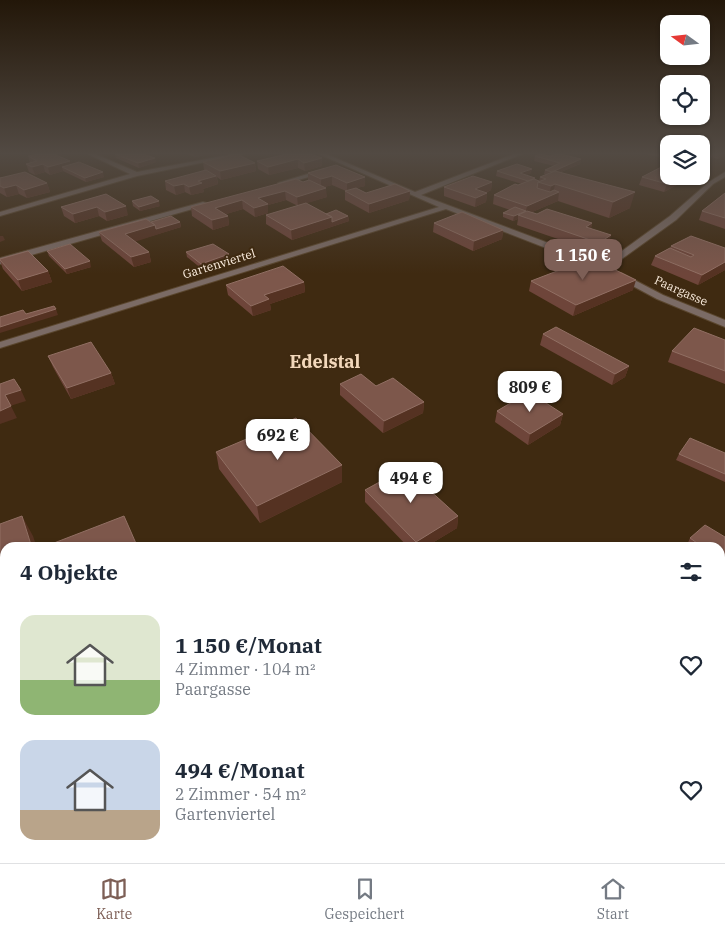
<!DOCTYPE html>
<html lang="de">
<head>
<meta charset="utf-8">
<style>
	body { margin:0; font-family:"IBM Plex Serif",serif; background:#f2f2f3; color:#1f2937; height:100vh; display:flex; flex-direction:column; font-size:19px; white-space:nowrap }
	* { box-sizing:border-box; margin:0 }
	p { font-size:16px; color:#747a83 }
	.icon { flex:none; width:28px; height:28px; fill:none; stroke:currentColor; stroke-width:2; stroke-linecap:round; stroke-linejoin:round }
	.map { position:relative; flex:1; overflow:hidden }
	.sheet { position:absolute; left:0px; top:542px; width:725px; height:321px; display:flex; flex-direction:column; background:#fff; border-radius:15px 15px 0 0; box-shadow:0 1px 4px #0004 }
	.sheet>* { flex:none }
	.needle { width:32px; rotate:285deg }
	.tools { position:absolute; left:660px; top:15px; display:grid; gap:10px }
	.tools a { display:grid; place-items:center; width:50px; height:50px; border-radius:10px; background:#fff; box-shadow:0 1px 4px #0004; font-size:25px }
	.price { position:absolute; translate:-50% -42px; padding:0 11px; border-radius:10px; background:#fff; color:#222; font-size:16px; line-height:32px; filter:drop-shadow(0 1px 2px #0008) }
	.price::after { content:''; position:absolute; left:50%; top:30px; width:15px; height:11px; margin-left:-8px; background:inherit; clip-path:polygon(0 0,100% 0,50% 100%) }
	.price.active { background:#7d5f56; color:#fff }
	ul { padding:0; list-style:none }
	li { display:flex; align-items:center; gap:15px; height:125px; padding:0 20px }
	li span { display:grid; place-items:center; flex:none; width:140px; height:100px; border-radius:15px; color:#555 }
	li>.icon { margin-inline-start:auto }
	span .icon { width:60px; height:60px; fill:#fffc; stroke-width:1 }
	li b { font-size:21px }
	h2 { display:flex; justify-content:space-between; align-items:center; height:60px; padding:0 20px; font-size:21px }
	.tab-bar { display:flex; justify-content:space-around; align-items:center; height:70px; border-top:1px solid #e0e1e3; background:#fff; font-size:14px; color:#747a83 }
	.tab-bar a { display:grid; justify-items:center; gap:2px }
	.tab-bar .active { color:#7d5f56 }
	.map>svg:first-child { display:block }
</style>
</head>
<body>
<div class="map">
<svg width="725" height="863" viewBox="0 0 725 863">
	<rect width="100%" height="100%" fill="#3f2a11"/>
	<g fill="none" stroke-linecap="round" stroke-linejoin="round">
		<defs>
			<path id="minor" d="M88,154H95L137,172L233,154H244L137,176L0,216V212L130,174Z
				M319,154H326L415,192L514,154H522L421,195L604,264L670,216L709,182L725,172V177L713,184L676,220L605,271L446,209L0,348V342L439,207Z
				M324,169L326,170V172L281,185L278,183Z
				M203,202L210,204L0,264V258Z
				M621,273L663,295L725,320V327L657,299L618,278V274Z"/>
		</defs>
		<use href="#minor" stroke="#5a462e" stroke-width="2"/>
		<use href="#minor" fill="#7b6b65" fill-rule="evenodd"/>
	</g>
	<path fill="#6e453a" d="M115,154L156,162L139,168L116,158Z
		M188,154H210L195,157Z
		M287,154L322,166L305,171L298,168L269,175L258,169L257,161Z
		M646,154H669V159Z
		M701,154H725V155L718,159L711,157L709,164L703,168L701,167Z
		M28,156L71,165L104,177L86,182L63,171L50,175L45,172L35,175L29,172L26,164L30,163Z
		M535,156L581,159L580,164L561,172L630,208L609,218L558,201L532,212L537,214L592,223L591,228L609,245L596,252L517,225L518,219L513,221L503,217V213L510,210L493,204L494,195L522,184L496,176L497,171L531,173L526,175L535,178V179L539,181L540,177L546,174H544L545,170L554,166L534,161Z
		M203,162L255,163L256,171L221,180L217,177L218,184L203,189L204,192L191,195L185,192L176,195L166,190L165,181L205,171L204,170Z
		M308,173L365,177V186L356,188L366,193L410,191L409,200L369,213L345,200V191H346L332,185L324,187L327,197L306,203L326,214L348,216L349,221L292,240L266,224V215L298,206L286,200L268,205V213L255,217L243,209L226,214L228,216L229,225L213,230L192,216L191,207L308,181Z
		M693,176L664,192L639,185L642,177Z
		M0,177L2,178L47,183L50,192L27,198L19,194L7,197L0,193Z
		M492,182L491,190L486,193H487L486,202L475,207L444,196V187Z
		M725,193V229L699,220L702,211Z
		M106,194L128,215L107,221L99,216L75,223L64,216L61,207Z
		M132,201L160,206L140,211L133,206Z
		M151,222H180L181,227L135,241L149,252L151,262L134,267L102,241L99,232Z
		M434,223L503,230L502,239L473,251L433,232Z
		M671,246L725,248V270L698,285L651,265L655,256L670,248Z
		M47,251L91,267L67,274L49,256Z
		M186,252L229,260L202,269L187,257Z
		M0,259L48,271L52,282L22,291L3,269L0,261Z
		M531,281L633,290L573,316L529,291Z
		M304,282L305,292L270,304L271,310L253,316L228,295L226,285Z
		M543,334L629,366L625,377L612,385L540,345Z
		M725,340V384L668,362L672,351Z
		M48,356L111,373L115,384L71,399L53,367Z
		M340,384L376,386L424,402L423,413L383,433L340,395Z
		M497,411L563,414L560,425L528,445L495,422Z
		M216,452L342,482L260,523L219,469Z
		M725,453V482L676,460L679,454Z
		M365,490L458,516L457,528L424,548H409L365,502Z
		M725,537V568L720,565V548H691L687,545L690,538Z
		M453,859H536L539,863H455Z
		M590,859H720L725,863H593Z"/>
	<path fill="#553222" d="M194,154H210L195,157Z
		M721,154H725V155L718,159L719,155Z
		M712,156L709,164L703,168L705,160Z
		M155,158L156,162L139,168L138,163Z
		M322,158V166L305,171L304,163Z
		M298,159V168L269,175L268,167Z
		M581,159L580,164L551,176L552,172Z
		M70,161L72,169L62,167L63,171L50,175L48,167Z
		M255,163L256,171L221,180L220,171Z
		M43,164L45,172L35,175L32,167Z
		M532,169L531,173L520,178V173Z
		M103,172L104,177L86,182L85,178Z
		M216,176L218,184L203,189L204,192L191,195L189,187L198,181Z
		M332,176V185L321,188V179Z
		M680,176H693L664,192L667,184Z
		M365,177V186L347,191V183Z
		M492,182L491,190L474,198L475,189Z
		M47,183L50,192L27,198L24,190Z
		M184,184L185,192L176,195L174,186Z
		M555,184L553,195L559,192L558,201L525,215L527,206L549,197L551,186Z
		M16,185L19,194L7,197L4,188Z
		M326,188L327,197L298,206L297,197Z
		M285,191L286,200L268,205V213L255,217L254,208L258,198Z
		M410,191L409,200L369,213V204Z
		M635,192L630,208L609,218L613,202Z
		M487,193L486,202L475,207L476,198Z
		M242,200L243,209L217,217L215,208Z
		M159,201L160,206L140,211L139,207Z
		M126,206L128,215L107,221L105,212Z
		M97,207L99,216L75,223L73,214Z
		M526,211L525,215H518V219L513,221L514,216Z
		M228,216L229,225L213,230L212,220Z
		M348,216L349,221L292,240L291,230L332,217Z
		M180,222L181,227L128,244L125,234L155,225Z
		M592,223L590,233L586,227Z
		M503,230L502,239L473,251L474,241Z
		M611,235L609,245L596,252L599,243Z
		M0,236H3L5,240L0,242Z
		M149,252L151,262L134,267L131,257Z
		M229,254V260L202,269L201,264Z
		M90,261L91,267L67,274L65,269Z
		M725,262V270L698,285L702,275Z
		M48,271L52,282L22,291L18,280Z
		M636,280L633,290L573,316L576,305Z
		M304,282L305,292L270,304L271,310L253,316L251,306L264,295Z
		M56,309L58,315L0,333V327Z
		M629,366L625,377L612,385L615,374Z
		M111,373L115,384L71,399L67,388Z
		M21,390L26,401L10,406L5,395Z
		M424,402L423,413L383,433L384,421Z
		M11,406L17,418L0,424V411Z
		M563,414L560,425L528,445L530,434Z
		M342,465V482L260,523L257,506Z
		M22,516L33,536L37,548H32Z
		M458,516L457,528L424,548H415L416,542Z
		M125,859H131L133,863H127Z"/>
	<path fill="#7d574b" stroke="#916f63" d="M39,154H54L70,161L48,167L43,164L32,167L26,164L37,161L28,156Z
		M115,154H143L155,158L138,163Z
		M237,154L255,163L220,171L203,162Z
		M287,154H311L322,158L304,163L298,159L268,167L257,161Z
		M540,154L550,156L557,154H560L581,159L552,172L545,170L560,163L535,156Z
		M701,154H702L712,156L705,160L701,159Z
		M79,162L103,172L85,178L62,167Z
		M669,163V176H680L667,184L642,177Z
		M517,164L532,169L520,173L535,178L528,181L497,171Z
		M336,165L365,177L347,183L332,176L321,179L308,173Z
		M206,170L216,176L198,181L202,183L189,187L184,184L174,186L165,181Z
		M555,171L635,192L613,202L555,184L551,186L538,182L546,179L540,177Z
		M25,172L47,183L24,190L16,185L4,188L0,186V178Z
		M473,176L492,182L475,189L487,193L476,198L444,187Z
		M296,179L303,182L309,180L326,188L297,197L285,191L258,198L268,204L254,208L242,200L215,208L228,216L212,220L191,207Z
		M534,179L539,181L538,182L537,188L550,192L554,190L559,192L527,206L494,195L515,184L518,185Z
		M395,184L410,191L369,204L345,191L356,188L366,193Z
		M725,193V218L702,211Z
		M106,194L126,206L105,212L97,207L73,214L61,207Z
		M151,196L159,201L139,207L132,201Z
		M306,203L332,217L291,230L266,215Z
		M515,207L526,211L514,216L503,213Z
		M547,209L592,223L586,227L611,235L599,243L518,215L527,211L537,214Z
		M336,210L348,216L332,222V217L326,214Z
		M462,212L503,230L474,241L434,223Z
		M171,216L180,222L156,229L155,225L151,222Z
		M146,219L155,225L125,234L149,252L131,257L99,232Z
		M691,236L725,248V262L702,275L655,256L670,248L691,257L694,255L671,246Z
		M70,244L90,261L65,269L47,251Z
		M213,244L229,254L201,264L186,252Z
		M28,251L48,271L18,280L0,260V259Z
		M591,258L636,280L576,305L531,281Z
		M283,266L304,282L264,295L269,299L251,306L226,285Z
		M54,306L56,309L0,327V317L23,310L26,314Z
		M556,327L629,366L615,374L543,334Z
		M694,328L725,340V371L672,351Z
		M91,342L111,373L67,388L48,356Z
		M361,374L376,386L393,378L424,402L384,421L340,384Z
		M14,379L21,390L5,395L11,406L0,411V384Z
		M529,392L563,414L530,434L497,411Z
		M296,418L342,465L257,506L216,452Z
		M690,438L725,453V474L679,454Z
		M405,468L458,516L416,542L365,490Z
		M22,516L32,548H5V611L0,595V524Z
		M124,516L138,548H41Z
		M705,525L725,537V560L720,557V548H704L690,538Z
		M720,776L725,781V863H690L686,859H720Z
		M61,859H125L127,863H62Z
		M265,859H327L329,863H267Z
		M464,859H536L539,863H466Z
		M607,859H686L690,863H610Z"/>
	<linearGradient id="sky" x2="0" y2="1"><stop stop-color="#231709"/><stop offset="0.56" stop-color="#524a43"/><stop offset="1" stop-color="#524a43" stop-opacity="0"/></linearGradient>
	<rect width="725" height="274" fill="url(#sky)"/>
	<g text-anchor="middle" stroke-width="4" stroke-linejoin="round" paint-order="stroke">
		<g font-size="12" fill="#fdefe0" stroke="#3f2a11">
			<text transform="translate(219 264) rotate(-17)" y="4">Gartenviertel</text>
			<text transform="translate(681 291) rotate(24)" y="4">Paargasse</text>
		</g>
		<g font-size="18" font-weight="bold" fill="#f3d8bb" stroke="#3f2a11">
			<text x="325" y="368">Edelstal</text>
		</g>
	</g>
</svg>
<div class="tools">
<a><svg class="needle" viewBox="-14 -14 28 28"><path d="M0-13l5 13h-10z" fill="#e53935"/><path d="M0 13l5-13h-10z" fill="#747a83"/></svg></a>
<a><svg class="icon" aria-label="locate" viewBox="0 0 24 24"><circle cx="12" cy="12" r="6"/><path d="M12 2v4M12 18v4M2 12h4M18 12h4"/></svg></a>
<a><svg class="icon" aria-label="layers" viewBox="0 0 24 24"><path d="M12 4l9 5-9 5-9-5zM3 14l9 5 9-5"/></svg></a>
</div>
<b class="price active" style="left:583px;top:281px">1 150 €</b>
<b class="price" style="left:530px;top:413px">809 €</b>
<b class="price" style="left:278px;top:461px">692 €</b>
<b class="price" style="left:411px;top:504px">494 €</b>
<section class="sheet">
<h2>4 Objekte<svg class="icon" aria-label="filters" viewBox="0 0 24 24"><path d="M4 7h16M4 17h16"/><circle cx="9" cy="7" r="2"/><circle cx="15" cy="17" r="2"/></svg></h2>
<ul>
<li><span style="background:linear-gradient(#dfe7d0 65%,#8fb573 0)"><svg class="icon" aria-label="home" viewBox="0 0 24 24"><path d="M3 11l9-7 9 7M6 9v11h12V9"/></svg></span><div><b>1 150 €/Monat</b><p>4 Zimmer · 104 m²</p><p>Paargasse</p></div><svg class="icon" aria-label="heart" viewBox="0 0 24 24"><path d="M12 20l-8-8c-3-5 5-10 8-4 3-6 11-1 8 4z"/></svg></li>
<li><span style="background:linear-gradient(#c9d6e8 70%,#b9a48a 0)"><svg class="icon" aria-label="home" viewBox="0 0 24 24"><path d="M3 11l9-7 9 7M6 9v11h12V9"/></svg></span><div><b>494 €/Monat</b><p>2 Zimmer · 54 m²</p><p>Gartenviertel</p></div><svg class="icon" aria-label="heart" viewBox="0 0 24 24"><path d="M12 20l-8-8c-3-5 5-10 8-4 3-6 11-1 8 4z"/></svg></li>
</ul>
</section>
</div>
<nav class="tab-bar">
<a class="active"><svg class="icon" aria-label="map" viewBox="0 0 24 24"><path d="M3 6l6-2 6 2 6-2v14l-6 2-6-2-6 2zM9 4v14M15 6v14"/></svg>Karte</a>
<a><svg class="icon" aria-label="saved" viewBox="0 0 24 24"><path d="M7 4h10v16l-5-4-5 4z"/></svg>Gespeichert</a>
<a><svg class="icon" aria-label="home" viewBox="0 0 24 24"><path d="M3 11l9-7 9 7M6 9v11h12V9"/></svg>Start</a>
</nav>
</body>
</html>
